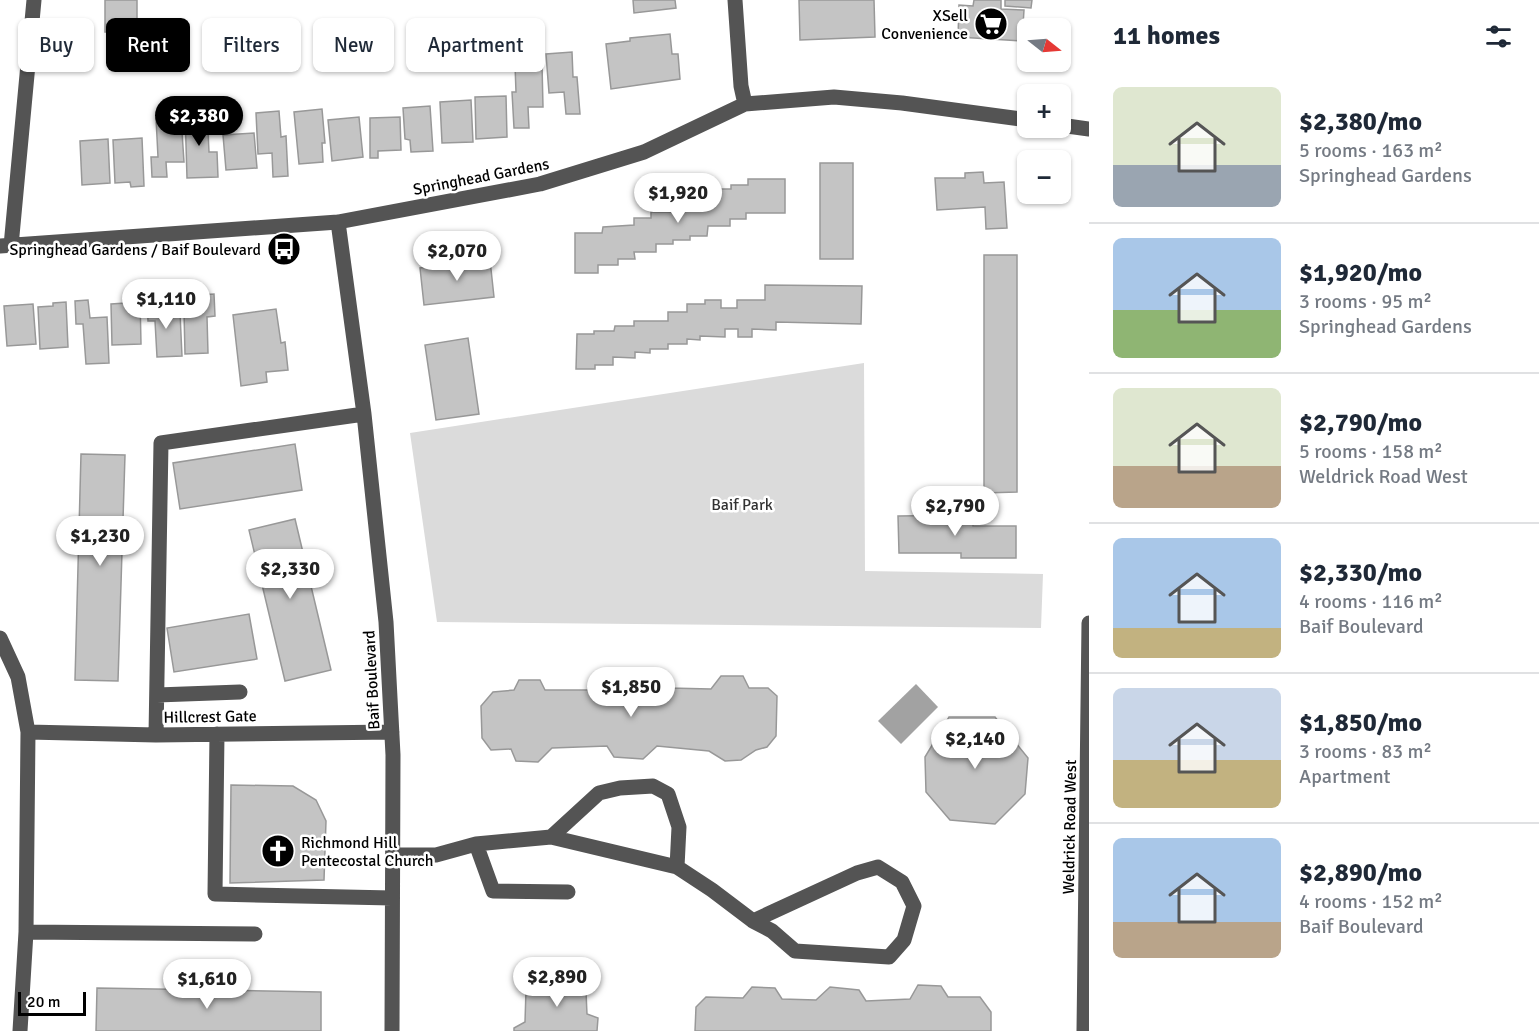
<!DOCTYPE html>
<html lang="en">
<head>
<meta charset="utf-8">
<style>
	body { margin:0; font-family:Signika,sans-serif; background:#f6f6f7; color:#1f2937; height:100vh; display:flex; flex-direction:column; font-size:22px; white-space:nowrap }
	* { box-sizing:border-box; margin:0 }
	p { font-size:20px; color:#747a83 }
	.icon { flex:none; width:33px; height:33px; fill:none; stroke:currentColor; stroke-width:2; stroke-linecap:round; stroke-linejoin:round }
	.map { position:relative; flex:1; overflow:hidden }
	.drawer { display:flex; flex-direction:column; background:#fff; width:450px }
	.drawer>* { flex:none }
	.hud { position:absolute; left:18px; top:18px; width:570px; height:54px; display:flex; gap:12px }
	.needle { width:39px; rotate:107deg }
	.tools { position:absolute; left:1017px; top:18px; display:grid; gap:12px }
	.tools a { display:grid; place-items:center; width:54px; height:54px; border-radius:9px; background:#fff; box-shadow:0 2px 4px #0004; font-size:30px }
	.scale { position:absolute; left:18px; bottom:15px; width:68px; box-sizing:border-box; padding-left:6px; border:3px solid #000; border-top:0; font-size:16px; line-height:21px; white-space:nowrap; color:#000; -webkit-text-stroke:4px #fff; paint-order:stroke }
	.price { position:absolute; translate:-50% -51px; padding:0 14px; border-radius:21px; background:#fff; color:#222; font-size:20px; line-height:39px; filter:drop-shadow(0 2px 3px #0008) }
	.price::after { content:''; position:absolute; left:50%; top:36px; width:18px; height:14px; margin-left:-9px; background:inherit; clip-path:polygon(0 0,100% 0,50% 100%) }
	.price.current { background:#000; color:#fff }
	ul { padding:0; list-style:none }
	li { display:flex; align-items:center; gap:18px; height:150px; padding:0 24px }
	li+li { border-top:2px solid #e0e1e3 }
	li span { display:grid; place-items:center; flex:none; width:168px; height:120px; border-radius:9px; color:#555 }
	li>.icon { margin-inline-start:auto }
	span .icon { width:72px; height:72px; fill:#fffc; stroke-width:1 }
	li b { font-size:26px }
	h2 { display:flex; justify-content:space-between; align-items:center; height:72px; padding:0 24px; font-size:26px }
	.tag { padding:0 21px; border-radius:9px; background:#fff; box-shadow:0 2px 4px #0004; font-size:21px; line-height:54px }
	.tag.current { background:#000; color:#fff }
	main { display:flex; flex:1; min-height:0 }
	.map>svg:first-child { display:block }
</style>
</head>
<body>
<main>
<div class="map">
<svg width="1089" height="1031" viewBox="0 0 1089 1031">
	<rect width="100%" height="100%" fill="#fff"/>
	<path fill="#dbdbdb" d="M864,363L865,571L1043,574L1041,628L437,622L410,433Z"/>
	<path fill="#a2a2a2" d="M916,684L938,707L901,744L878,721Z"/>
	<path fill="#c4c4c4" stroke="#989898" stroke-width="1.5" d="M105,0H137V32H105Z
		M633,0H675L676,8L634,13Z
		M799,0H874L875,37L800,40Z
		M974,0H1001V9L1024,10L1022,41L958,37L959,5L973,6Z
		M1005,0H1032L1031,8L1005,6Z
		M670,34L672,54H678L680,79L611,89L606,44L630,41V38Z
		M572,52L573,77H577L580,114H566L564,92L549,93L546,54Z
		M542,64L543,107H528L529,128H514L512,92H516L515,65Z
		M506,96L507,137L476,139L475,97Z
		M471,100L473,142L442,143L440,102Z
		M430,106L433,151L411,152L410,140L405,139L403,108Z
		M322,109L325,143H322L323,162L299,164L294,112Z
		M207,110L209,152H217L218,177L187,178L185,111Z
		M279,111L281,137L286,136L288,176L273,177L272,153L258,154L256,113Z
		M181,117L184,162H166L167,177H152L151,157H158L156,118Z
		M359,117L363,157L332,161L328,120Z
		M400,117L401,150L378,151V158H370V118Z
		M254,133L257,168L226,170L223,135Z
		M142,138L144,186L131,187L130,182L115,183L113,140Z
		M108,139L110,183L82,185L80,141Z
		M820,163H853V259H820Z
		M983,172L984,183L1004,182L1007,228L986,229L985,207L937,210L935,178H965V173Z
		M748,179H785V213H746V219H730V226H708L707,236H690V240H673V244H656V252H634L635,259H618V265H598V273H575V233H602L603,227L634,225V218H651V212H674V206H690V198H709V189H731V185H748Z
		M984,255H1017V492L984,493Z
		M490,260L494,297L424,305L420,268Z
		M765,285L862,286L861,324L776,322V330L752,329V337H738V329H725V337L700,336V340L687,339V344H668V349H650V353L635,352V358L613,357V365H595V369H576L577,334H594V331H614L615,326H634V321H668V312H687V304H705V300H721V308H737V300H765Z
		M214,294L215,316L207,317L208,353L185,354L184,312L199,311V295Z
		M126,296H140L141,344L112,345L111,304L126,303Z
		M161,298L162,314L180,313L182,356L157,357L155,321H148L147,299Z
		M88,300L90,318L107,317L109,363L86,364L83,324H76L75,301Z
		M66,302L68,347L40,349L38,307L53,306V303Z
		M33,304L36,344L7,346L4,306Z
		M276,309L281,343L285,342L288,370L266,372L267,382L241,386L233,315Z
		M468,338L479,414L436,420L425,345Z
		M295,444L302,490L180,509L173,463Z
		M81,454L125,455L118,681L75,680Z
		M973,515V526H1016V558H961V553H899L898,516Z
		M295,519L331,670L285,681L249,530Z
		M249,614L257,659L174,672L167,628Z
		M606,676L655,677L669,688L711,689L721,676H743L749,688H768L777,696L776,736L767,747L756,750L741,760L725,761L709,751L657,746L643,759L614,757L607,746L552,748L538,762L516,761L511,749L491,750L482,738L481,706L493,692L514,690L519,680H540L545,690H593Z
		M949,717H995L1028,758L1025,794L995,824L950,820L926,792L925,757Z
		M231,785L293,786L316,800L326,821L324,880L230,883Z
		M541,980H572L586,992L587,1014L598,1018L597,1031H514V1028L525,1022L526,990Z
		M918,985L941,986L948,997H980L991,1012V1031H695L696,1007L706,997L743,998L752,987L775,988L782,999L816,1000L830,987L859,990L866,1001L910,999Z
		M97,988L321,992V1031H96Z"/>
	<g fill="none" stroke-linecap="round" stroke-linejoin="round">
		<path stroke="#545454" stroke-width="15" d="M735,0L741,86L745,104
			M1060,125L1089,129
			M338,222L364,414L386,622L393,755L392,1031
			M0,246L338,222L540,184L644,152L745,104L834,97L902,103L1028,120
			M11,246L34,0
			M0,638L18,677L28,732L26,932L20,1031
			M157,695L240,692
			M28,732L156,735L392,732
			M217,734L215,894L392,898
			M156,735L161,443L364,414
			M551,837L599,793L620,788L653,786L668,794L679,827L677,867
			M476,844L493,891L568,892
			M394,855H436L476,844L551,837L677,867L712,890L753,921L772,931L795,951L889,957L904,940L914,906L902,882L878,867L857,873L753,921
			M26,932L255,934
			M1084,1031L1089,623"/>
	</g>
	<defs>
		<symbol id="supermarket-disc" viewBox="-11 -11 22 22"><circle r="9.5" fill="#000" stroke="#fff"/><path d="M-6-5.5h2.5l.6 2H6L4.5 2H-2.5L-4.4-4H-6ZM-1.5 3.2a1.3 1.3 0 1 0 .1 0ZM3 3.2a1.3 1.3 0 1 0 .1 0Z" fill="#fff"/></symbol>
		<symbol id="bus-disc" viewBox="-11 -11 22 22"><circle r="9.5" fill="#000" stroke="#fff"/><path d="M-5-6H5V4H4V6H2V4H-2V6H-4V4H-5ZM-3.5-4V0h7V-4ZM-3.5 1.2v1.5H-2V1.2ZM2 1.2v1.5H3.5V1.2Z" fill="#fff"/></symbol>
		<symbol id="church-disc" viewBox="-11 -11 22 22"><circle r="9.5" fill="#000" stroke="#fff"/><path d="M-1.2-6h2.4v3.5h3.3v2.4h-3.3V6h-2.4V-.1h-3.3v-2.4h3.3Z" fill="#fff"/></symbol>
	</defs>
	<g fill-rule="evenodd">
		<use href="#supermarket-disc" x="972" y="5" width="38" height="38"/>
		<use href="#bus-disc" x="265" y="230" width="38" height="38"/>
		<use href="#church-disc" x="259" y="832" width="38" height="38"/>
	</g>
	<g text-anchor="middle" stroke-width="5" stroke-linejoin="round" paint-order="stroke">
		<g font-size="16" fill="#000" stroke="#fff" text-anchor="end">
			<text x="968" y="21">XSell<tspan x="968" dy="18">Convenience</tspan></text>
			<text x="261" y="255">Springhead Gardens / Baif Boulevard</text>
			<text x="301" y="848" text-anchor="start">Richmond Hill<tspan x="301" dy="18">Pentecostal Church</tspan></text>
		</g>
		<g font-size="16" fill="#000" stroke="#fff">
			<text transform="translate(481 176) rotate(-11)" y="6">Springhead Gardens</text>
			<text transform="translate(371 680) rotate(-93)" y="6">Baif Boulevard</text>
			<text transform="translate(210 716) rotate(-1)" y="6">Hillcrest Gate</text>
			<text transform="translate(1069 827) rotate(-89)" y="6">Weldrick Road West</text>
		</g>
		<g font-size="16" fill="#323232" stroke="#fff">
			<text x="742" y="510">Baif Park</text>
		</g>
	</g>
</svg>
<div class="tools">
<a><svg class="needle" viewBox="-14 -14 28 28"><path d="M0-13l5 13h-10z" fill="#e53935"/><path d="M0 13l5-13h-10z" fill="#747a83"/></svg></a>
<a>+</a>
<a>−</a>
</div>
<div class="scale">20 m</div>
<b class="price current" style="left:199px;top:147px">$2,380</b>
<b class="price" style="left:678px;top:224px">$1,920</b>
<b class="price" style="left:457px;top:282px">$2,070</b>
<b class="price" style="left:166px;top:330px">$1,110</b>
<b class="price" style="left:955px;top:537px">$2,790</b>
<b class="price" style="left:100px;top:567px">$1,230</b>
<b class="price" style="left:290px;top:600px">$2,330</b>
<b class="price" style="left:631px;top:718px">$1,850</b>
<b class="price" style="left:975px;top:770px">$2,140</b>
<b class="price" style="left:557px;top:1008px">$2,890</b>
<b class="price" style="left:207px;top:1010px">$1,610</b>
<div class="hud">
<a class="tag">Buy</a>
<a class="tag current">Rent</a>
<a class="tag">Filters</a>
<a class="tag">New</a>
<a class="tag">Apartment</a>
</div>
</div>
<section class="drawer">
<h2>11 homes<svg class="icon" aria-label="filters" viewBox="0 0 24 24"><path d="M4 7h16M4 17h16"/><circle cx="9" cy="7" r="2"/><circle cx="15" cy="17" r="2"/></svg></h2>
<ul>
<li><span style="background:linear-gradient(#dfe7d0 65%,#9aa5b1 0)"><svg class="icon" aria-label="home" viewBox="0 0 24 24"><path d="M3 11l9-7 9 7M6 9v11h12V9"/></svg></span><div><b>$2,380/mo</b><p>5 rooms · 163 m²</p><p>Springhead Gardens</p></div></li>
<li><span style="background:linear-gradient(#a9c7e8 60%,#8fb573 0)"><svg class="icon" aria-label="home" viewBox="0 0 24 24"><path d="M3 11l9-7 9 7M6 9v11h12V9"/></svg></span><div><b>$1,920/mo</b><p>3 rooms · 95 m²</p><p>Springhead Gardens</p></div></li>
<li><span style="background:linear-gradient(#dfe7d0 65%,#b9a48a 0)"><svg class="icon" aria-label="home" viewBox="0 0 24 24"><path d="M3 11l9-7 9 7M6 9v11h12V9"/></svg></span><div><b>$2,790/mo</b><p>5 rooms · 158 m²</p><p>Weldrick Road West</p></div></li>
<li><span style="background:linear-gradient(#a9c7e8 75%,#c2b280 0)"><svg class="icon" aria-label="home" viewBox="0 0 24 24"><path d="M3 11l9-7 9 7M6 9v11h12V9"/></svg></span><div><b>$2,330/mo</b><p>4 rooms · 116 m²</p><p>Baif Boulevard</p></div></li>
<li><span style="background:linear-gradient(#c9d6e8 60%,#c2b280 0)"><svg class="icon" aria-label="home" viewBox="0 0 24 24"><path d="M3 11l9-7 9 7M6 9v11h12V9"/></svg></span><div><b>$1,850/mo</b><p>3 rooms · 83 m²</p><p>Apartment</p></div></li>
<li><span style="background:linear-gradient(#a9c7e8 70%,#b9a48a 0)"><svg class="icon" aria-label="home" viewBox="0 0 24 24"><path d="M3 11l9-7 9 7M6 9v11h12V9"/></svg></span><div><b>$2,890/mo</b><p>4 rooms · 152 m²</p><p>Baif Boulevard</p></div></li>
</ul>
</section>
</main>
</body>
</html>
